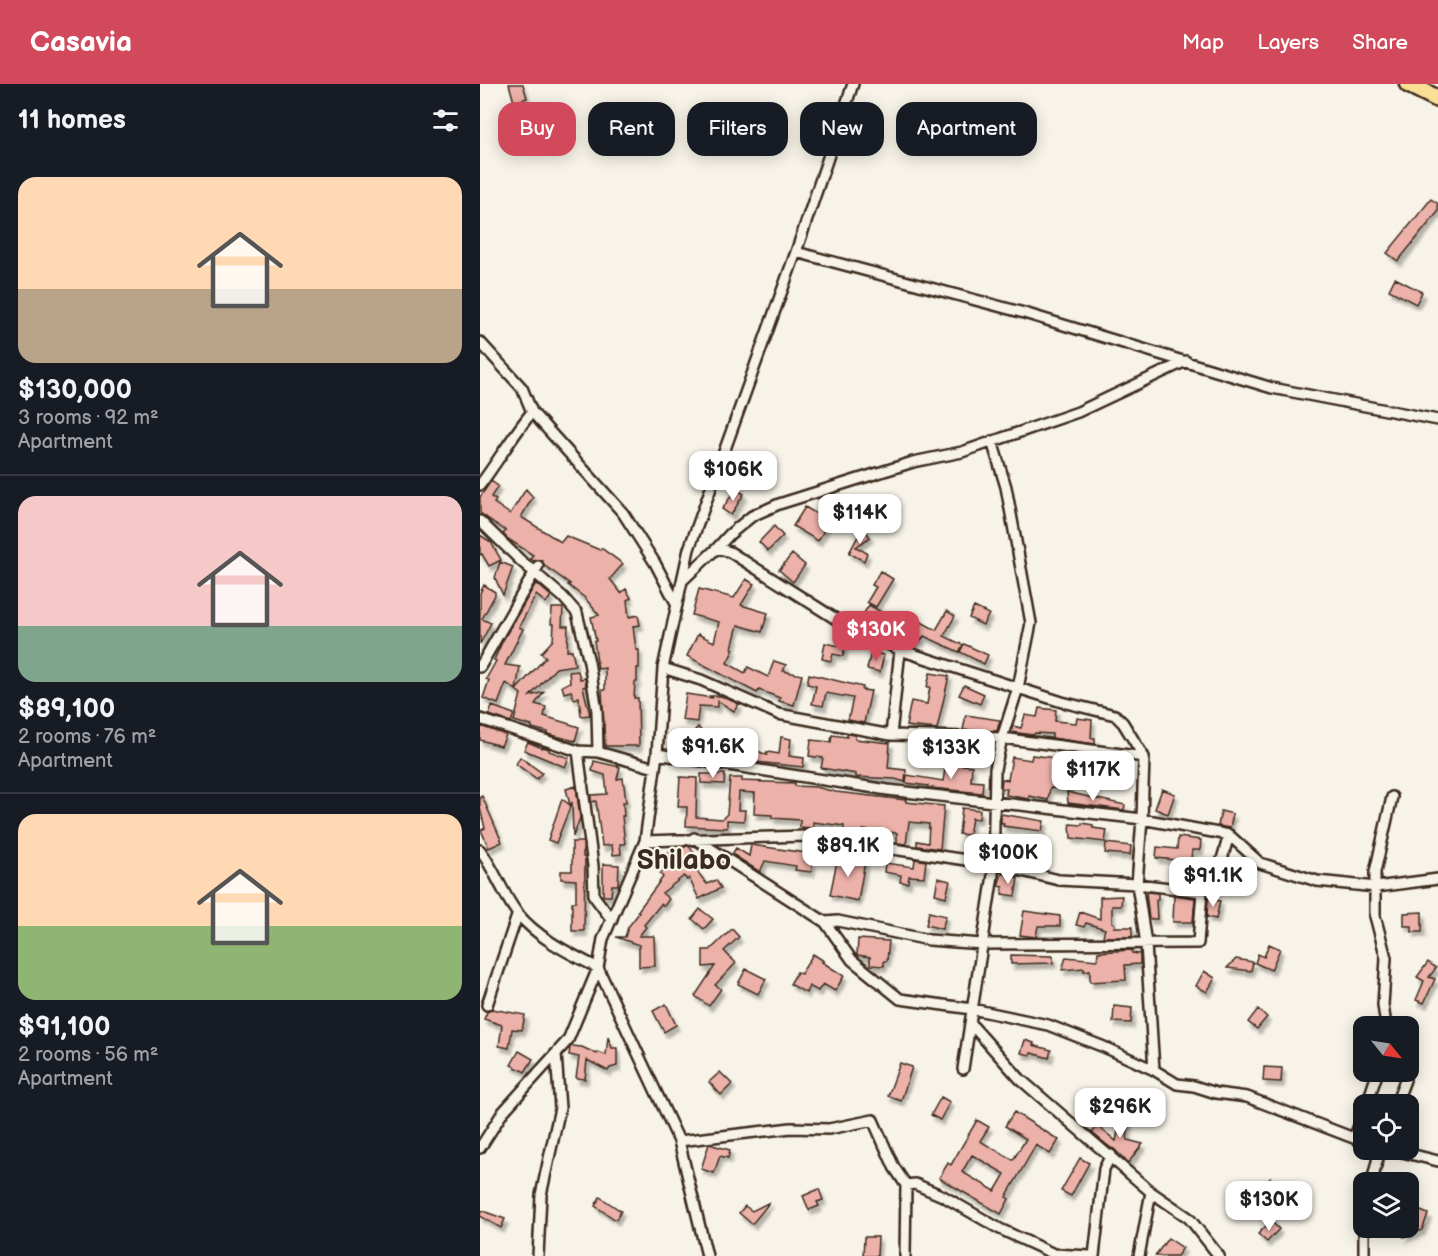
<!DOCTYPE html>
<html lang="en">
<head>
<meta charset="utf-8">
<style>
	body { margin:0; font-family:"Balsamiq Sans",sans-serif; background:#20242c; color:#f1f3f6; height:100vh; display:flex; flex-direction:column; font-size:22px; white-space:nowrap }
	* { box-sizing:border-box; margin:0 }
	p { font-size:20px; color:#9ea1a6 }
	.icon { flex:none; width:33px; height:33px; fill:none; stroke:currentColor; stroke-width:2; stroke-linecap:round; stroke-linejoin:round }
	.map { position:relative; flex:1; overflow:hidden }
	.drawer { display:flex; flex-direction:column; background:#171b24; width:480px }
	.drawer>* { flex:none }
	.guide { position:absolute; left:18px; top:18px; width:570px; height:54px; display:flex; gap:12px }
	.needle { width:39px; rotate:120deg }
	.tools { position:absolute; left:873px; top:932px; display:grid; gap:12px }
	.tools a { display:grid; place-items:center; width:66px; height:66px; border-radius:12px; background:#171b24; box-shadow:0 3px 15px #0003; font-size:30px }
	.price { position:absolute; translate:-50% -51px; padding:0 14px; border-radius:12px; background:#fff; color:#222; font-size:20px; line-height:39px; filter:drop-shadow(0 2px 3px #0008) }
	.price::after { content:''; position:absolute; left:50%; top:36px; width:18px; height:14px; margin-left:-9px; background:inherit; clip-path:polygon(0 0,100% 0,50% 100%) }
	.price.on { background:#d1495b; color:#fff }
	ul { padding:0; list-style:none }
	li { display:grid; align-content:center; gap:12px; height:318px; padding:0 18px }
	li+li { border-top:2px solid #363941 }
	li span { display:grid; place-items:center; height:186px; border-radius:18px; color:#555 }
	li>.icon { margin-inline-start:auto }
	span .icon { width:108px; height:108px; fill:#fffc; stroke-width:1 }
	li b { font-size:26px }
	h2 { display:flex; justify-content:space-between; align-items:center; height:72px; padding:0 18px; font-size:26px }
	.pill { padding:0 21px; border-radius:18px; background:#171b24; box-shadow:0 3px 15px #0003; font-size:21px; line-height:54px }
	.pill.on { background:#d1495b; color:#fff }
	header { display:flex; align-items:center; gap:36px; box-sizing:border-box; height:84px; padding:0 30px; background:#d1495b; color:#fff }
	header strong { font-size:28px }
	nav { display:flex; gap:33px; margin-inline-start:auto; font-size:21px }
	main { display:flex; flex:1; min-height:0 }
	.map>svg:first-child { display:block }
</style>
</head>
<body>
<header>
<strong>Casavia</strong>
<nav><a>Map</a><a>Layers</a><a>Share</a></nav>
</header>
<main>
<section class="drawer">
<h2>11 homes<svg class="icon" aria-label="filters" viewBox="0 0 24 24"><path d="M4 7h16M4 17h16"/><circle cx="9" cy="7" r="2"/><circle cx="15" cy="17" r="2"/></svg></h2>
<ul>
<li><span style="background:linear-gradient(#ffd9b3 60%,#b9a48a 0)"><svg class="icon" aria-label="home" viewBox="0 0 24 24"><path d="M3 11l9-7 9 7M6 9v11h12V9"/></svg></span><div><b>$130,000</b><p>3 rooms · 92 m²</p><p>Apartment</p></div></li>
<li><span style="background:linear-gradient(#f6c9c9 70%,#7fa58c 0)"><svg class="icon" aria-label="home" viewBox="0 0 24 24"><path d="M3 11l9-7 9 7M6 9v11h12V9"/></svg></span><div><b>$89,100</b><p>2 rooms · 76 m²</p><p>Apartment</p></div></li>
<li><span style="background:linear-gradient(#ffd9b3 60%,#8fb573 0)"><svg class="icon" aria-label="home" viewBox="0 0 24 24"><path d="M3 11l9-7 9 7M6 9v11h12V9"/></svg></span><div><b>$91,100</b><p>2 rooms · 56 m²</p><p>Apartment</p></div></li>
</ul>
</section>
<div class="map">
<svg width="958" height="1172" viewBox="0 0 958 1172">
	<defs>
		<filter id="shadow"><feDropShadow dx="3" dy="5" stdDeviation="1.5" flood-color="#0004"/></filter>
	</defs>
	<rect width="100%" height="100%" fill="#f7f3e8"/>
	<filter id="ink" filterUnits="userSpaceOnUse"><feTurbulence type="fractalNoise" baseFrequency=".0167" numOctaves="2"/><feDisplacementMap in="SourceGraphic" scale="12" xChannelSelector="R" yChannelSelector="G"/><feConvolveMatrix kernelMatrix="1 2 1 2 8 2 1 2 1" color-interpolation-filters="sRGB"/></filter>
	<g filter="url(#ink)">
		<path fill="#ecb1a9" stroke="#3b2a1e" stroke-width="1.5" fill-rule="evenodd" filter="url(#shadow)" d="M29,0H43L47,14L34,18Z
			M951,115L958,120V128L918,177L907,169Z
			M915,194L942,208L936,220L909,206Z
			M11,397L18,402L11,413L16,416L14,419L30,430L46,405L53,413L41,433L81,458L86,452L120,466L121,464L143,480L130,495L141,509L146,505L151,514L147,516L149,533L158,531L160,541L153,542L156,566H159V584H157V598H155L154,614H158L159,662H125L122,606H125V584L118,585L114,557H116L111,533L119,531L105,514L88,501L90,500L65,482L62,477H54L50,475L53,471L28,455L23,450L26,447L0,429V413Z
			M256,405L264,410L251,431L242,425Z
			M325,423L340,432L347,431L348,439L338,457L313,442Z
			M294,442L303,452L288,467L279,458Z
			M383,443L390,453L376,463L387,469L384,477L369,469Z
			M0,451L11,458L21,476L9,482L2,470L0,471Z
			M312,470L325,481L313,498L299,486Z
			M20,478L33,483L23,511L15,494Z
			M400,487L413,495L396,523L387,518L396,503L392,501Z
			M266,495L274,500L261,521L288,529L282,548L258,541L252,564L254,565L247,579L265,589L268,583L288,593L294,577L306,581L303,587L322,591L314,621L299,617L300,614L279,606L277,609L207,572L218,550L234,558L239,538L212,531L219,505L254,514Z
			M56,499L71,512L66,519L56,511L39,543L43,545L25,581L40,583L36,606L26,599L18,620L3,614L9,596L6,595L16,577L14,576L23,556Z
			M4,501L15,508V511L2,535L11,539L0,560V509Z
			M389,521L432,546L438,536L456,546L467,527L475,532L464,552L483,561L479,568L444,552L440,558L437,556L433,563L424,560L428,554L384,529Z
			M494,523L509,530L503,541L489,534Z
			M72,524H83L82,542H88L87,567L92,566L95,581L76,584L50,612L64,608L55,620L66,623L64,632L99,643L95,657L68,650V648L52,644V642L34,637L41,610L36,606L66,573L61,569L73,556L74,540H71Z
			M345,559L365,563L363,572L353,570L351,577L342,575Z
			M484,560L508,571L504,580L480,568Z
			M391,568L404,571L400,588L387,585Z
			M98,587L100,595L105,594L106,602L103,603L110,631L101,632L99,613L94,615L91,607L84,609L82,602L90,598L89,588Z
			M450,589L469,592L457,645L426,642L431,617L447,620L450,603H447Z
			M329,590L383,603L382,606L391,607L384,639L368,636L373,614L346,609L343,622L332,620L336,602L327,600Z
			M484,601L504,610L500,620L479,611Z
			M206,610L233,614L230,612H241L259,620L254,627L238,617V623L219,622L217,638L202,636Z
			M12,622L34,630L31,638L9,631Z
			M559,624L576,626L575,637L596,639L597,634L612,636L611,654H615V660L572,654V650L555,649L553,651L531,648L533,642L541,644L545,631L557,633Z
			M486,631L520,636L517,647L483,646Z
			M3,643L26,651L21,662L0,656V644Z
			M218,643L223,649L247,661L241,672L214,658L209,653Z
			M367,650L375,651V655L410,659L408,684L426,686L425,698L415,695L376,693V690L341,684L343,674L329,672L331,656L351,658L352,651L367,653Z
			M253,651L263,655L261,660L287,671V668L299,670L301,653L311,655L309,672L324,674L323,683L266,677L246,669Z
			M48,658L62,664L63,663L69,665V667L89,674L85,683L44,666Z
			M552,671L591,676L590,687L592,688L590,705L570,704L568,716L549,712V715L526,711L527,705L521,704L522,695L528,696L532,673L551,676Z
			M40,673L62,689L57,695L36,680Z
			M114,677L140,683L137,695L143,694L146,718H143L144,732H142L145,760H140L141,770L133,771L132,761L122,762L116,717L111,718V711L127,710L125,691L112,687Z
			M466,679L492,682L491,697L503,698L502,709L451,704H448V702L426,699L427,691L463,697Z
			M221,690H245L244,700L221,699Z
			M200,693L217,694L216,733L242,735L247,730L250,694H262V697L315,699V702L336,703L356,708L426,716V718L464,722L460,765L437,762V757L448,759L449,740L429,738L426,760L417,759V749L383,746L382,753L363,751L364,742L333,738V744L320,743V736L292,734V731L274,730L275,709L259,708L258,726H265L264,737L247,736V744L206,742L207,723H198Z
			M96,702L100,734L93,753L92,718L76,759L68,756L82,715L90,721L86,705Z
			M682,705L695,710L688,730L675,725Z
			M587,708L645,721L644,726L588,719Z
			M2,712L22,758L9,764L1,746L5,744L0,724V713Z
			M482,724L500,726L499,735L492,734L489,751L479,750Z
			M741,727L753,730L750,744L738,742Z
			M521,730L564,737L562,747L523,742L524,739H521Z
			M602,739L613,741V744L627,746L625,758L591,754L590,740L602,741Z
			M698,753L721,756L720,766H712L710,783L695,782L696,776L676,774L677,763L697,765Z
			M92,758H103V773H105L104,847H92V818H96V796L81,795V787H92Z
			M626,759L651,762L650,771L625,769Z
			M271,761L326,769L325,777L333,778L331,788L315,786L316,782L285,777L280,788L252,770L256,764L269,772Z
			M206,762H209L220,777L213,782L227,800L236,796L241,804L219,815L209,794L207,796L204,792L182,809L189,815L184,822L181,820L164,841L166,843L159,852H174L175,882L159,883V861L136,853H145L148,843L159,829L157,828L183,793L180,790L184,786L177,778L191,766L195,771Z
			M358,772L385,777L378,817L350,811Z
			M435,775L446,777L444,793L429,792L428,799L420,798L421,791L404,788L405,779L434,783Z
			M123,780L139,781L138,801H132L131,812H123Z
			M522,789L538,794L535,812L522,810L523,803L518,802Z
			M458,794L470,797L466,813L455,810Z
			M666,808L678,809V816H676L677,835H669Z
			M694,811L715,814L713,838H693Z
			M642,812L641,822H632V838L635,840L634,843H652V853H624L623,852L625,845L606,839L604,843L596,841L600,828L620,835V813Z
			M728,814L740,817L736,835L727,833Z
			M220,825L233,835L224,845L212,835Z
			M544,827L580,832V842H558L556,853L540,851Z
			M449,828L466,832L462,845L446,841Z
			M942,828V848H932V842H924V829Z
			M252,845L259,853L244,867L256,879L235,901L241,905L229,922L215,912L235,882L223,883V866H230Z
			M378,855L409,857L407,877H404V882L390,881V873L377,871Z
			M789,860L800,865L791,886L775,879L778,870L784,873Z
			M652,866V869L660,870V880L645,881L646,896L610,898V886L604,887V884L582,886L586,873L617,876L618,868Z
			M333,870L344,877L342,878L364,892L355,907L343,900L338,907L329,902L326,909L310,900L317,888L321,890Z
			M531,871L573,872V879L531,880Z
			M756,875L773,878L771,887L747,884Z
			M948,878L956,884L949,893L955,895L944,919L936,916L944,897L937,893Z
			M266,885L286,895L278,910L258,900Z
			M724,887L735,894L727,908L716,902Z
			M186,920L196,941L184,948L173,927Z
			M634,922L652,924L651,939L633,938Z
			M12,925L45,931L42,946L32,945L29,964L19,962L22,941L4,935L7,928Z
			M778,925L787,933L777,945L768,938Z
			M128,953L132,964H137V982L130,984L128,987L107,976L105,995L96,994L99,973L89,971L90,963L92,962L102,963L117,970L118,968L126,971Z
			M545,956L554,959L553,961L571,966L569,974L551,969L550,971L541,969Z
			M39,967L53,975L45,988L31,981Z
			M420,979L432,983L421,1017L408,1012Z
			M784,983L802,984L801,998L783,997Z
			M240,988L252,1000L241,1011L229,998Z
			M622,1012L632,1018L643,1020L641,1034L618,1019Z
			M461,1013L470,1018L460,1036L451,1031Z
			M642,1027L650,1029L647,1056L663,1060L648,1079L634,1065L631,1064L612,1049L618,1042L636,1057Z
			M534,1028L579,1056L570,1070L556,1061L526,1113L529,1115L521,1130L459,1094L468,1079L471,1081L497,1036L509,1043L500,1057L533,1076L546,1055L525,1042ZM492,1071L525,1090L515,1107L482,1088Z
			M229,1060L250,1066L248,1074L240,1072L234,1089L221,1085Z
			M600,1074L609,1079L591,1112L581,1107Z
			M790,1094L789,1099L798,1105L793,1112L787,1108L783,1124L775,1122L778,1108Z
			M339,1105L343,1116L337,1118L339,1122L329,1126L323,1112Z
			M120,1113L141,1127L136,1136L115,1122Z
			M290,1118L272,1140L259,1129L265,1122L272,1127Z
			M936,1125L948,1130L942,1146L924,1153Z
			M0,1126L25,1135L21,1144L0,1132Z
			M791,1137L799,1145L787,1158L778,1150Z
			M384,1153H398L397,1172H383Z
			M688,1154L703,1164L697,1172H675Z"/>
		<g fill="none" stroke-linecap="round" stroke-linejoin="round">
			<defs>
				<path id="minor" d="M316,168L544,229L792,304L958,336
					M0,258L42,304L52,328C33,351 18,377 0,401
					M52,328L143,429L175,479L197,521
					M0,437L41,477L83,513L97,529L109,578L117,627L118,668
					M237,464L250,468L359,537L420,566L538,604L551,539L526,403L512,357
					M203,496L237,464L250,450L272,432L299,420L433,378L482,368L598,328L706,277
					M0,583L58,482
					M183,584L221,596L298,630L411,651L522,654L664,673
					M0,635L98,667L118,668L175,684
					M411,651L420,566
					M98,667L113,782L114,812L132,836
					M177,670L408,706L662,735L749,751L780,779L837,797L896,803L958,795
					M214,754L345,838L372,876L420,915L492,925L568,941L624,963L674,986L697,1000L714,1002L736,1009L767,1013L884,1058
					M165,757L326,752L513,780L579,796L657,800L722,808
					M0,766C15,786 24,813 38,830C59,855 89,869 118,884L88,956L23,1028L0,1064
					M345,838L358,837L449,856L502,860L718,859L722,808L736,796L749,751
					M7,921L38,829
					M490,939L540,995L671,1108L709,1134L739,1172
					M906,942L903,921L906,874L895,832V788L912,713
					M483,985L513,791L515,685L522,654L538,604L582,618L635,631L643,639L664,673L662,735L657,800L666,860L674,986
					M887,1020L898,987
					M916,1020L925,996L924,987
					M874,1054L884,1030
					M199,1057L311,1044L349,1045L393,1036L414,1083L426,1101L425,1172
					M899,1065L914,1066L958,1077
					M892,1098L900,1065
					M426,1101L435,1100L463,1112L520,1145L574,1170L610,1172
					M884,1143V1172
					M58,1172L61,1111L80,1024L76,970
					M227,1172L199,1057L118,884L123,855L165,757L177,670L183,584L209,465L316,168L373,0
					M614,1172L624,1085L631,1071
					M659,1172L671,1108"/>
				<path id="trunk" d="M928,0L958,15"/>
			</defs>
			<use href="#minor" stroke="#3b2a1e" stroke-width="14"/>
			<use href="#trunk" stroke="#3b2a1e" stroke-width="21"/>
			<use href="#minor" stroke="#f7f3e8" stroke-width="9"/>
			<use href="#trunk" stroke="#fadf96" stroke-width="16"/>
		</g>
	</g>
	<g text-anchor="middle" stroke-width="4.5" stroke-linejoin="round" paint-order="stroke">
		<g font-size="28" font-weight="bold" fill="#3b2a1e" stroke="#f7f3e8">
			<text x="204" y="785">Shilabo</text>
		</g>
	</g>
</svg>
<div class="tools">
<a><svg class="needle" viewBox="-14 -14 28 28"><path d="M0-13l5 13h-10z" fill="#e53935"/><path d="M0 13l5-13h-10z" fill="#9ea1a6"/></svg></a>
<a><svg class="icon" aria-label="locate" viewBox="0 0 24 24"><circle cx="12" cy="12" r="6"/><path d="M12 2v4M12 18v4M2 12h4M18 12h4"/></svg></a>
<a><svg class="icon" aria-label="layers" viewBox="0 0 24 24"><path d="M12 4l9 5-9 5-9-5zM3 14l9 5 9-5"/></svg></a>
</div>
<b class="price" style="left:253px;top:418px">$106K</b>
<b class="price" style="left:380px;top:461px">$114K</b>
<b class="price on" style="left:396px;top:578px">$130K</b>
<b class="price" style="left:233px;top:695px">$91.6K</b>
<b class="price" style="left:471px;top:696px">$133K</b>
<b class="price" style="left:613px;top:718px">$117K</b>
<b class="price" style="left:368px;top:794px">$89.1K</b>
<b class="price" style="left:528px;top:801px">$100K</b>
<b class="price" style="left:733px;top:824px">$91.1K</b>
<b class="price" style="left:640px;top:1055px">$296K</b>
<b class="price" style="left:789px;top:1148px">$130K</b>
<div class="guide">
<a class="pill on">Buy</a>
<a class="pill">Rent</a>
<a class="pill">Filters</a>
<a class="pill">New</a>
<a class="pill">Apartment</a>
</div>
</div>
</main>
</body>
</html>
